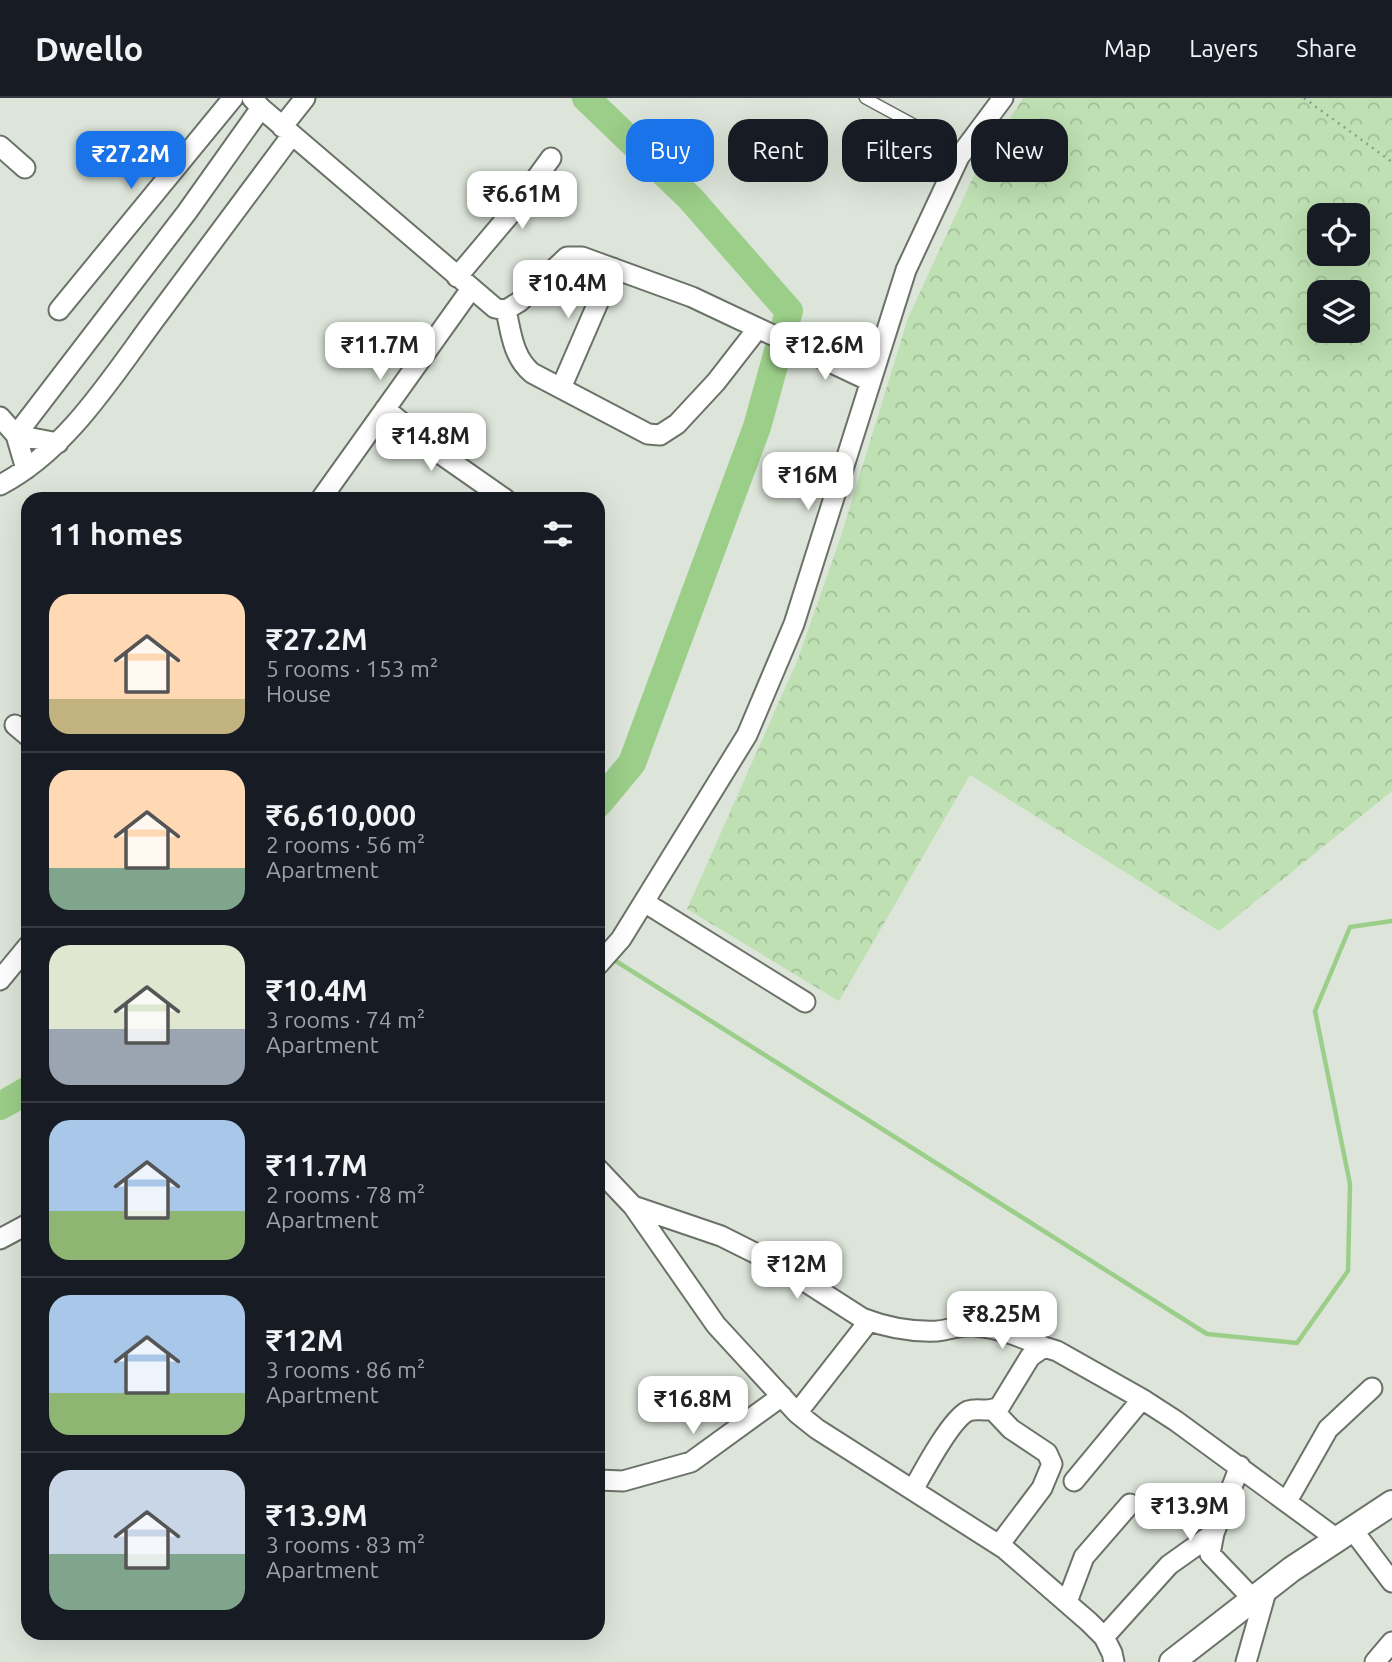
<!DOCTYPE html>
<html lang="en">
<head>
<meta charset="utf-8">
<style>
	body { margin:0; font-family:Ubuntu,sans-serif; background:#20242c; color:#f1f3f6; height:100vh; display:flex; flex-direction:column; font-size:26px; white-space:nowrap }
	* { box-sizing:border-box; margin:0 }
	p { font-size:23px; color:#9ea1a6 }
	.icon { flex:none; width:38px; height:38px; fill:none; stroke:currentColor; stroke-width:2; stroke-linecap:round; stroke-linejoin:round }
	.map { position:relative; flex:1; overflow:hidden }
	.details { position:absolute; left:21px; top:394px; width:584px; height:1148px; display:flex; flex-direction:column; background:#171b24; border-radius:21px; box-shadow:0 7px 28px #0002 }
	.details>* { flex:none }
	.banner { position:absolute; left:626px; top:21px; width:660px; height:63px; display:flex; gap:14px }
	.controls { position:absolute; left:1307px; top:105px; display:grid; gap:14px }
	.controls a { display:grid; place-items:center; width:63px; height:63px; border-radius:14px; background:#171b24; box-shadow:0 7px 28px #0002; font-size:35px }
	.price { position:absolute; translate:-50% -60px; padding:0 16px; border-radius:14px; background:#fff; color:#222; font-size:23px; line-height:46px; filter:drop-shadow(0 2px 4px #0008) }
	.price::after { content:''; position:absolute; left:50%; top:42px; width:21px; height:16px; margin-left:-10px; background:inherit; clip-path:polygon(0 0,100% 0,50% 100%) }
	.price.active { background:#1a73e8; color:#fff }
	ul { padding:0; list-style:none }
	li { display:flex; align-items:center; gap:21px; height:175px; padding:0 28px }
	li+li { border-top:2px solid #363941 }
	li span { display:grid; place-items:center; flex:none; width:196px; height:140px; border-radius:21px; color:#555 }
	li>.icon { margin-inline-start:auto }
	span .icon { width:84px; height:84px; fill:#fffc; stroke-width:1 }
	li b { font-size:30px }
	h2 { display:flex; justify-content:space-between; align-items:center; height:84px; padding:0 28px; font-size:30px }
	.chip { padding:0 24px; border-radius:21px; background:#171b24; box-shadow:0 7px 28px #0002; font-size:24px; line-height:63px }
	.chip.active { background:#1a73e8; color:#fff }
	header { display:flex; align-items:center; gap:42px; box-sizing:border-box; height:98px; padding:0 35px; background:#171b24; border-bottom:2px solid #363941 }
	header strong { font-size:33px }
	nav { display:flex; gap:38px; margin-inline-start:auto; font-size:24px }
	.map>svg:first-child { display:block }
</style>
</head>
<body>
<header>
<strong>Dwello</strong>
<nav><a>Map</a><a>Layers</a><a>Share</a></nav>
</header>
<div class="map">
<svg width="1392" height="1564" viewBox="0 0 1392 1564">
	<defs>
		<pattern id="park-crowns" width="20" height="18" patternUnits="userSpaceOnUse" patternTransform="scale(1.75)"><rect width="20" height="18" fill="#bee0b2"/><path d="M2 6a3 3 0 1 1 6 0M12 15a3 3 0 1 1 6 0" fill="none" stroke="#a2bf98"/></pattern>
	</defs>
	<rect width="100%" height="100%" fill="#dde5da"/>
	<path fill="url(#park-crowns)" fill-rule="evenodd" d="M1023,0H1392V693L1219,833L970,677L839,903L687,811L798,561L841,438L908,220L975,75ZM1320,117H1358V156H1320ZM1320,194H1358V233H1320Z"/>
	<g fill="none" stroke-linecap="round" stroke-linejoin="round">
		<path stroke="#9bce89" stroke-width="4.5" d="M611,860L1207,1236L1297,1245L1348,1173L1350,1086L1315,913L1350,829L1392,823"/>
		<path stroke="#9bce89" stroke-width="28" d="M586,0L690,100L789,213L757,329L632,665L598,706
			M0,1008L28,992"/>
		<defs>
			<path id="service" d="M865,0L922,31L959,59"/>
			<path id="minor" d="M252,0L261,10L495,210L506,212L519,204L567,159H582L692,199L870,283
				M282,29L305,0
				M0,48L25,70
				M457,179L511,115L551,60
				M59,212L233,0
				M506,212C511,235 513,259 532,275L648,336L660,337L677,326L716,284L758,230
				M561,290L613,170
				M385,311L442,357L505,401
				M0,319L16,337L26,371
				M58,345L16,337L187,114L261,10
				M0,387C68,352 113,277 158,217C202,157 247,97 292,37
				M321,401L471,191
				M15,627L28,638
				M644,804L805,904
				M598,867L621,841L747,637L794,526L906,172L959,59L1003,0
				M0,882L28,848
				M598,1071L633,1108L716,1227L797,1315L817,1331L1005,1451L1089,1524L1104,1539L1112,1555L1114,1564
				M633,1108L721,1138L781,1168L862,1220C885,1229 912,1234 937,1233C950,1232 962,1226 975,1228C1000,1230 1021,1239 1044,1249
				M0,1141L28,1126
				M994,1313L1011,1331L1047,1355L1052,1366L1042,1390L999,1447
				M797,1315L869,1223
				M1240,1368L1214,1435L1210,1456L1253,1501
				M598,1382L623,1383L691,1364L782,1298
				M1074,1383L1142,1301
				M913,1392C923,1374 951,1321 968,1313C979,1309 989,1316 1000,1308L1030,1259L1044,1249L1057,1253L1142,1301L1176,1323L1337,1441
				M1287,1403L1328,1331L1372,1290
				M1352,1431L1392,1484
				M1067,1504L1084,1459L1130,1406
				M1104,1539L1169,1467L1214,1435
				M1246,1564L1267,1490
				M1375,1564L1392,1544"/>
			<path id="tertiary" d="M1172,1564L1292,1471L1392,1405"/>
		</defs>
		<use href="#service" stroke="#6b7268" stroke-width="13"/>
		<use href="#minor" stroke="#6b7268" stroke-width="23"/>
		<use href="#tertiary" stroke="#6b7268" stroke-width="28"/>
		<path stroke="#949a92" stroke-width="2.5" stroke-dasharray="2 5" stroke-linecap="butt" d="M1304,0L1392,64"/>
		<use href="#service" stroke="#fff" stroke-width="10"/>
		<use href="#minor" stroke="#fff" stroke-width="19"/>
		<use href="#tertiary" stroke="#fff" stroke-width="24"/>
	</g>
</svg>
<div class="controls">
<a><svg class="icon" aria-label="locate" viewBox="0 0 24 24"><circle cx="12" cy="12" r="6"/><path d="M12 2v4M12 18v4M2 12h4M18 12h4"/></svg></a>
<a><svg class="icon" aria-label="layers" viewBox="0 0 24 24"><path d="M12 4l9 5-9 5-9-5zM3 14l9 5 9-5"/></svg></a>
</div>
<b class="price active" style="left:131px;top:93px">₹27.2M</b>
<b class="price" style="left:522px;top:133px">₹6.61M</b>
<b class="price" style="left:568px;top:222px">₹10.4M</b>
<b class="price" style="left:380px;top:284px">₹11.7M</b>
<b class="price" style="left:825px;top:284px">₹12.6M</b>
<b class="price" style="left:431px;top:375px">₹14.8M</b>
<b class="price" style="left:808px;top:414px">₹16M</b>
<b class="price" style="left:797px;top:1203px">₹12M</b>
<b class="price" style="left:1002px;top:1253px">₹8.25M</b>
<b class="price" style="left:693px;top:1338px">₹16.8M</b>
<b class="price" style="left:1190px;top:1445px">₹13.9M</b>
<div class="banner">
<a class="chip active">Buy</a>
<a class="chip">Rent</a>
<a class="chip">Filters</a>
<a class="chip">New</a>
</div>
<section class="details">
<h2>11 homes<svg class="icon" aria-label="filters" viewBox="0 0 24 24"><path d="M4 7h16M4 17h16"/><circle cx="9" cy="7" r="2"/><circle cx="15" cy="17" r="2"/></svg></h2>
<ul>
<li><span style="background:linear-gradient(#ffd9b3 75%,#c2b280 0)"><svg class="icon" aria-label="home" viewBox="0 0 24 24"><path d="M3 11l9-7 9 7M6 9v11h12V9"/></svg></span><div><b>₹27.2M</b><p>5 rooms · 153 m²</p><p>House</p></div></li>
<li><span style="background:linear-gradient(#ffd9b3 70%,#7fa58c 0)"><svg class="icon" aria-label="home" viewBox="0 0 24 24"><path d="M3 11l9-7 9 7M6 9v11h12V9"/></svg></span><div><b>₹6,610,000</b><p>2 rooms · 56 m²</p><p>Apartment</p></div></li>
<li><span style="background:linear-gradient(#dfe7d0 60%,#9aa5b1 0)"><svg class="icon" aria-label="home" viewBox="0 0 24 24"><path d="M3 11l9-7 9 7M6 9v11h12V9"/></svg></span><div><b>₹10.4M</b><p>3 rooms · 74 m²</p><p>Apartment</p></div></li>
<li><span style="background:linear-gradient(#a9c7e8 65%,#8fb573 0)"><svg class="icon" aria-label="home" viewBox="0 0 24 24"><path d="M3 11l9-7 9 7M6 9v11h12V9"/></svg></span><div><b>₹11.7M</b><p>2 rooms · 78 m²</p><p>Apartment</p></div></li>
<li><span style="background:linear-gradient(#a9c7e8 70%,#8fb573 0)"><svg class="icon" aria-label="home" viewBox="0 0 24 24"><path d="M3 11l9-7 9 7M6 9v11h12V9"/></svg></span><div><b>₹12M</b><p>3 rooms · 86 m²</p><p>Apartment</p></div></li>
<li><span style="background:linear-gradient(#c9d6e8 60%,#7fa58c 0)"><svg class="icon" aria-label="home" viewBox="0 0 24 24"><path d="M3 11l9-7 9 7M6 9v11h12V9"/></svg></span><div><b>₹13.9M</b><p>3 rooms · 83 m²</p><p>Apartment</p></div></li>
</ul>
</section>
</div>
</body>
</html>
